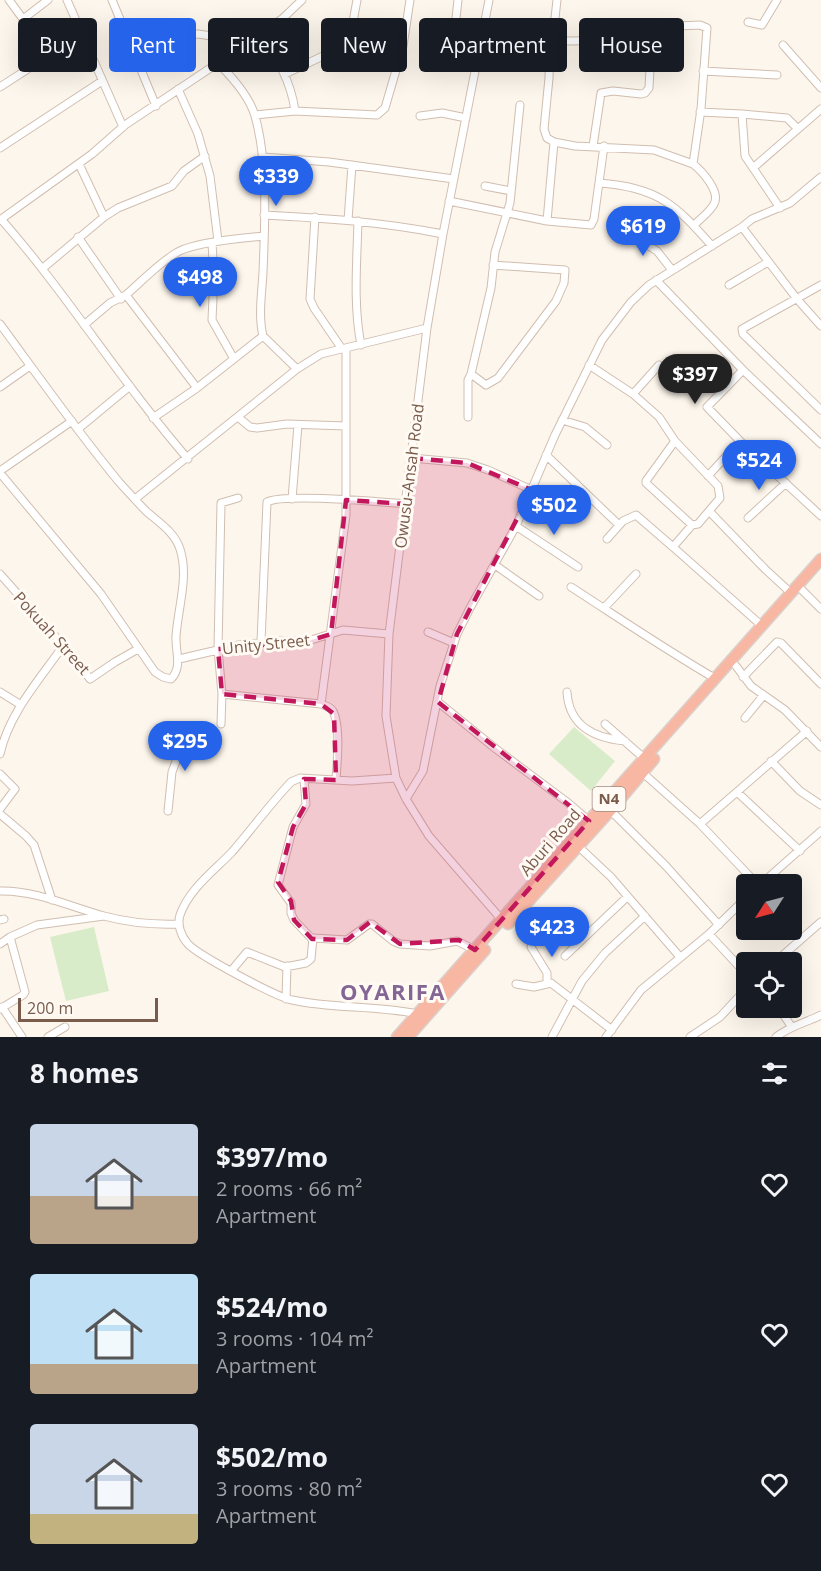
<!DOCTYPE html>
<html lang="en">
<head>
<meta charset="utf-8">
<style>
	body { margin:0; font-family:"Open Sans",sans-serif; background:#20242c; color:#f1f3f6; height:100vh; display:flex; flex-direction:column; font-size:22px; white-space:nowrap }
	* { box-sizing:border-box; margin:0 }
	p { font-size:20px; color:#9ea1a6 }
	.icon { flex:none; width:33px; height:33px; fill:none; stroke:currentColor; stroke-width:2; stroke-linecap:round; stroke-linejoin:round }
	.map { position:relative; height:1037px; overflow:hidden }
	.drawer { display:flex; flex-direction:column; background:#171b24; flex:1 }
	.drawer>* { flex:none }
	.banner { position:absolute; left:18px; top:18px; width:786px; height:54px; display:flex; gap:12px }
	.needle { width:39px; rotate:234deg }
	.fabs { position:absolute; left:736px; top:874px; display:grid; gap:12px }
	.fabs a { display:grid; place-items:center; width:66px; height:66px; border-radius:6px; background:#171b24; box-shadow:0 6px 24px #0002; font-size:30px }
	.scale { position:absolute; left:18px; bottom:15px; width:140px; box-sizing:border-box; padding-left:6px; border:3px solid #7a5c4d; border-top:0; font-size:16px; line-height:21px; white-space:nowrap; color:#7a5c4d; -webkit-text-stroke:4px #fffaf3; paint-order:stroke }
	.price { position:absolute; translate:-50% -51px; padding:0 14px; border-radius:21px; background:#2563eb; color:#fff; font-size:20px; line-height:39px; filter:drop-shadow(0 2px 3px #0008) }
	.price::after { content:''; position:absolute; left:50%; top:36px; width:18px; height:14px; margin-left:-9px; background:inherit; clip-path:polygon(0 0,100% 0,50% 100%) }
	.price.on { background:#222; color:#fff }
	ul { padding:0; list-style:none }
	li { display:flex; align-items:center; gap:18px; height:150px; padding:0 30px }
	li span { display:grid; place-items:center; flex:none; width:168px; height:120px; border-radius:6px; color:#555 }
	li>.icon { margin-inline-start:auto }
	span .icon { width:72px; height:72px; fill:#fffc; stroke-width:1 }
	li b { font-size:26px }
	h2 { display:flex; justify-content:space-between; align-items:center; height:72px; padding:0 30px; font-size:26px }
	.pill { padding:0 21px; border-radius:6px; background:#171b24; box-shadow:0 6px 24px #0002; font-size:21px; line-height:54px }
	.pill.on { background:#2563eb; color:#fff }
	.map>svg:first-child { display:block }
</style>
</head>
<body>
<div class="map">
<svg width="821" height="1037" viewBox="0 0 821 1037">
	<rect width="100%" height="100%" fill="#fdf6ec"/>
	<path fill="#d8ecc9" d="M574,727L615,761L591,791L549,754Z
		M94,927L109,991L66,1001L50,937Z"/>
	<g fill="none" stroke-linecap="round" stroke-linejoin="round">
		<defs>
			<path id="minor" d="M9,0L23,19L48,0
				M67,0L123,127
				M112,0L156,106
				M489,0L443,234L427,328L389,634L386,716L396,778L406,799L429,836L502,920
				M555,18L557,0
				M23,19L48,55
				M748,22L762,25L777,0
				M260,33C277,58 291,81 295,111
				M127,36L198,34L246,41
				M481,40L573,41L598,40L677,26L700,25L707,28L701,109L693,164C702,171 721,192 714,204C710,212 700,219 694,225
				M550,42L549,78L544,129L547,138L554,142L575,146L654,150L693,164
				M783,45L821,88
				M218,63C231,76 250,98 255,116C268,161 265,224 263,272C262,293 258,315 263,336L297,369
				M451,63L458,0
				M703,71L777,75
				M285,74L344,46L350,38L357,0
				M0,87L82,34
				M178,89L198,134L210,176L218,241
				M700,112L742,114L745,156L780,208
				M742,114L787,118L798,129
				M255,115L295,111L377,115L385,108L403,46L410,0
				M420,116L442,113L466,118
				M593,146L601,93L613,91L641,94L645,93L649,88L652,29
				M0,148L102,81
				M263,157L329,162L454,179
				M79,164L104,217
				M753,168L821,109
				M599,183C657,187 675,204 712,246
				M485,186L511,191
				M449,201L547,221L591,225L594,219L604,146
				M264,215C324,218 383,222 443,234
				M315,217L310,299L314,308L342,349
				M1,219C68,295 121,382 188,459
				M0,220L92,154L125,125L218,63L237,47L282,19L302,0
				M348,220L352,165
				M358,221C357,262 353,304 361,345
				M547,221L554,142
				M742,227L797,299L821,326
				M625,231L657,251L672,270
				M78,237L121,299
				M212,243L214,276L212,320L234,359
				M43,268L104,217L118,208L172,186L184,171L205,156
				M656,280L743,370L821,444
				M729,285L768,262
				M821,285L742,329L743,334L821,410
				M126,295C142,281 158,264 176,253C193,242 243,238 264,236
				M0,324C39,377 77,431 119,482C128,492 138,503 147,512C160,523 175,533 180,549C189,576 178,608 176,636C175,651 183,667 171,679L163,677L155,672L101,594L0,473
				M84,325L110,303L126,295L197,388
				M589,365L633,394L659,417L675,441L718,486L720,498L709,511L765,569L791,593
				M743,370L707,407L740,441L821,516
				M471,374L486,385L498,378L556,301L564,283L565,270L493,265
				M0,387L30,366
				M633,394L659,365
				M468,417V380L471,374L491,288L495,252L510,203L520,105
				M153,418L197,388L263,336
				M239,418L250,427L257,428L287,424L346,426
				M562,420L585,427L607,445
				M78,429L130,386
				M675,441L646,481V483L692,525L698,524L709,511
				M546,455L619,525
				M411,458L467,463L488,470L532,490
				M0,471L72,421
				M708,476L740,441
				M238,498L221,503L218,649L222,694L321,704C325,706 330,706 333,711C341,727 337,763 336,780
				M135,499L297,369L321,354L427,328
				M292,499L298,425
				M748,518L786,483
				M692,525L673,547L762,626
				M516,526L578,567
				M607,539L623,521L636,515L673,547
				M495,565L539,596
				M0,574L71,654L90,679L115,662L138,649
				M571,587C619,618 666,650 716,679
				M802,590L821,609
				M604,608L636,574
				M428,632L454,643
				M261,642L267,502C285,493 381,502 406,504
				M179,659L239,645L278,641H308L343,630L389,634
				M736,666L751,686L785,710L821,747
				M743,677L777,642L781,643L821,684
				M0,692L21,705
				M567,692C569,726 594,738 625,741
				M438,702L496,749L567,802L589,821
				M321,704L346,515V348
				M745,718L763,696
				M221,724L222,694
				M605,724L645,759
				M0,754C9,713 40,679 63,646
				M771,761L800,791L821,805
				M643,773L700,824L758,885
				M0,774L15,789L0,809
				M396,778L352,781L300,778L291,782C270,804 252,829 232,852C214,871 189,889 180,915C177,925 181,936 188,944C198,955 276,997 292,1000C333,1009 375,1005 418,1014
				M304,779L306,804L293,827L278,885L291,903V913L294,920L312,939
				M737,792L800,851
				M406,799L423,771L440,686L457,634L470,608L516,526L555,435L602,340L631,302L649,285L742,227L752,219L790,203L821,177
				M608,808L666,866L719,925
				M168,811L172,772L178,756L179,731
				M0,814L26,836L34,845L52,900
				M700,824L807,731
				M578,846L611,877L680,957
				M760,885L821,831
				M0,891C35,890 71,907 104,916C130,923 153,925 179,924
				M0,920L4,919
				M709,934L747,975
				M0,944L10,937
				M565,956L627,897
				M774,963L821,922
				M232,970L247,952L285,967L306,963L311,959L313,938L347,940L369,924H372L393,941L400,944L430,946L457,941L475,950
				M547,983V973L531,947L533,942L549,927
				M516,984L534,987L551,983L612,1030
				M286,999L287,966
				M2,1007L22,1037
				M779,1008L791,1026
				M0,1009L23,995L25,992L10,937L37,925L104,916
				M48,1037L65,1027
				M552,1037L582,981L605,953L645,916
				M606,1037L641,990L709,934L747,897
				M690,1037L720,1017L747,988
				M776,1037C790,1026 805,1023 821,1015"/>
			<path id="highway" d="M508,924L611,810L654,759
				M397,1037L821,559
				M408,1037L485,950"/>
		</defs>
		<use href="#minor" stroke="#d1beb0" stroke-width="9"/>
		<use href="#highway" stroke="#dad1cd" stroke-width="13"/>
		<use href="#minor" stroke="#fff" stroke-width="7"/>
		<use href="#highway" stroke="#f7b7a3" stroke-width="10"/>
	</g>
	<path fill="#c2185b" fill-opacity="0.2" stroke="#c2185b" stroke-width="4.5" stroke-dasharray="12 8" stroke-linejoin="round" d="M411,458L467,463L532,490L457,634L438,702L589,821L475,950L459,940L400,944L370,922L347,940L312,939L294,920L291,901L278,882L293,827L306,804L304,779L336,780L334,714L321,704L222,694L218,649L308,641L331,634L346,500L406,504Z"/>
	<g text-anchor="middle" stroke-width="6" stroke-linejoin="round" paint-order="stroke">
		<rect fill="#fffaf3" stroke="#a28b7f" stroke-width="1.5" x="592.5" y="787" width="33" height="24" rx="4.5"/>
		<g font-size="15" font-weight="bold" fill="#7a5c4d">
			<text x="609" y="804">N4</text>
		</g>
		<g font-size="16" fill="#7a5c4d" stroke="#fffaf3">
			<text transform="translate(409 476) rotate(-83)" y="6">Owusu-Ansah Road</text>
			<text transform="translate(52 633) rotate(48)" y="6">Pokuah Street</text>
			<text transform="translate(266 644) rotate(-6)" y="6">Unity Street</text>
			<text transform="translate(550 842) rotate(-49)" y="6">Aburi Road</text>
		</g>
		<g font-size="22" font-weight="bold" letter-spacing="1.5" fill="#846695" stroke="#fffaf3">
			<text x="393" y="1000">OYARIFA</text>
		</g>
	</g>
</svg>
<div class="fabs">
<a><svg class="needle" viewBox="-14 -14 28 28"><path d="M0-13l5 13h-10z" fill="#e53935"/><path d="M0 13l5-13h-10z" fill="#9ea1a6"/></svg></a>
<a><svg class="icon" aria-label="locate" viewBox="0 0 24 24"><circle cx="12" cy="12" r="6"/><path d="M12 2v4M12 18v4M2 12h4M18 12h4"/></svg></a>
</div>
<div class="scale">200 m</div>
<b class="price" style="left:276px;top:207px">$339</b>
<b class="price" style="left:643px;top:257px">$619</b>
<b class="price" style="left:200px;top:308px">$498</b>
<b class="price on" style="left:695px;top:405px">$397</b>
<b class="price" style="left:759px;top:491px">$524</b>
<b class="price" style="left:554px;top:536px">$502</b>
<b class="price" style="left:185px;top:772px">$295</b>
<b class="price" style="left:552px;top:958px">$423</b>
<div class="banner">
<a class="pill">Buy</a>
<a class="pill on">Rent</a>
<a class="pill">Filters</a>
<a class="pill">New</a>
<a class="pill">Apartment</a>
<a class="pill">House</a>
</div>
</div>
<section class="drawer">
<h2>8 homes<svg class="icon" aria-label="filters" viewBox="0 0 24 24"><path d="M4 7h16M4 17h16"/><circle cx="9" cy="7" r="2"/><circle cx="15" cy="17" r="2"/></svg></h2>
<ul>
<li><span style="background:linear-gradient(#c9d6e8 60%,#b9a48a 0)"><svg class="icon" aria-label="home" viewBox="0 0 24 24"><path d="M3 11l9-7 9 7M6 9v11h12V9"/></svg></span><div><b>$397/mo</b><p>2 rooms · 66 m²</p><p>Apartment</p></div><svg class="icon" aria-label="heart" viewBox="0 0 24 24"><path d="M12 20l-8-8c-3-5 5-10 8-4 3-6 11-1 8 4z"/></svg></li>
<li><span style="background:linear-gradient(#bfe0f5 75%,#b9a48a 0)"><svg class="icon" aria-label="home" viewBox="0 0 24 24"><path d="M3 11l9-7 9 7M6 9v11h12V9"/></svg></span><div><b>$524/mo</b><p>3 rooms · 104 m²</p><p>Apartment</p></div><svg class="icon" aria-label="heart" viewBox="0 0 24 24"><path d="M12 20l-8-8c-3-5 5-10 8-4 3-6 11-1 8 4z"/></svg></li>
<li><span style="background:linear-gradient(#c9d6e8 75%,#c2b280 0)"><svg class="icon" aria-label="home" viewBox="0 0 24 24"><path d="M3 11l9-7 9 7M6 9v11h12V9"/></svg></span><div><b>$502/mo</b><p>3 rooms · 80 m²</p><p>Apartment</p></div><svg class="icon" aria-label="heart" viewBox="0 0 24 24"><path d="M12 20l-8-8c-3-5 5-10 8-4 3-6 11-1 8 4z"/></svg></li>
</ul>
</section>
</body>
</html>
